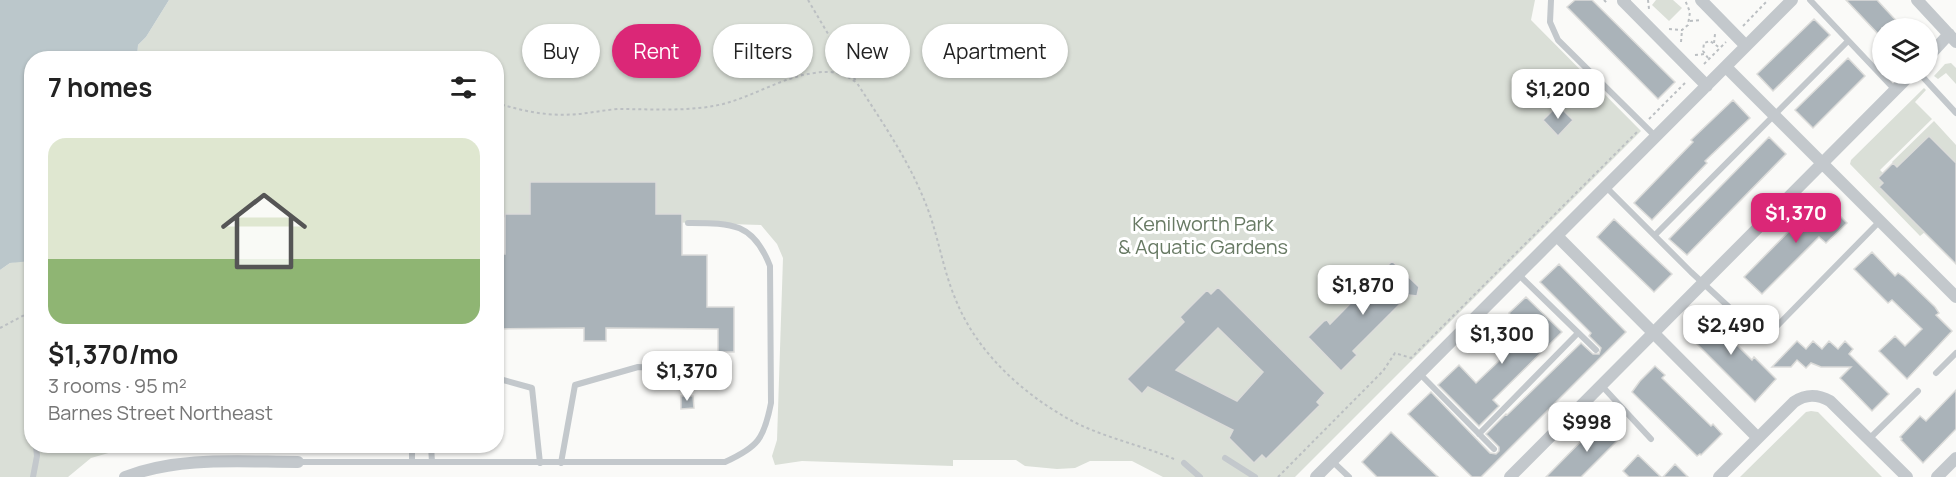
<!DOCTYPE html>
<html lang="en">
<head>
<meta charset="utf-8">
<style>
	body { margin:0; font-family:Manrope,sans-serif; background:#f2f2f2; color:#222; height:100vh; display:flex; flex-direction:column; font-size:22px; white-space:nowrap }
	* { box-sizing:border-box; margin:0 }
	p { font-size:20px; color:#767676 }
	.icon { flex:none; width:33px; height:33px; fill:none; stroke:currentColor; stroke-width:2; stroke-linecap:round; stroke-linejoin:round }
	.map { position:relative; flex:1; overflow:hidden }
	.side { position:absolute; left:24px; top:51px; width:480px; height:402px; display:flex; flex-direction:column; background:#fff; border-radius:24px; box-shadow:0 2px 4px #0004 }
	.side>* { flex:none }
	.top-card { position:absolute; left:522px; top:24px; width:570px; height:54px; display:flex; gap:12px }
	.buttons { position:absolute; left:1872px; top:18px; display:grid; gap:12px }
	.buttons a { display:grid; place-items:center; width:66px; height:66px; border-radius:50%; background:#fff; box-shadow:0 2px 4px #0004; font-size:30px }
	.price { position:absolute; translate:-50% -51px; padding:0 14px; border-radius:12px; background:#fff; color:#222; font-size:20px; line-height:39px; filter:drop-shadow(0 2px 3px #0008) }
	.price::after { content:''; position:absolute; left:50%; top:36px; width:18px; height:14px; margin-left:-9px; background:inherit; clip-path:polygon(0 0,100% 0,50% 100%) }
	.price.current { background:#db2777; color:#fff }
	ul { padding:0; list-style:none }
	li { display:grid; align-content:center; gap:12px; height:318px; padding:0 24px }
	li+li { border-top:2px solid #e0e0e0 }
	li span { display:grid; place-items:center; height:186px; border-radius:18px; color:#555 }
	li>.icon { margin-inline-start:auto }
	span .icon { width:108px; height:108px; fill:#fffc; stroke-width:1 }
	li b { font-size:26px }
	h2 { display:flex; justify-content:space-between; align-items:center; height:72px; padding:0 24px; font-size:26px }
	.chip { padding:0 21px; border-radius:27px; background:#fff; box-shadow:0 2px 4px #0004; font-size:21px; line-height:54px }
	.chip.current { background:#db2777; color:#fff }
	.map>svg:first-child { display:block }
</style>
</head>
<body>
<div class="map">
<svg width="1956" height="477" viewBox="0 0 1956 477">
	<rect width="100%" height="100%" fill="#fafaf8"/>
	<path fill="#dadfd7" d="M169,0H1535L1531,20L1641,131L1295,477H1163L1132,461H1090L1075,468L1057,469L1025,466L1016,460H953V466L802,461L775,465L772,456L777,440L783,258L777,244L761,225L497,217L496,58H137L138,45L146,37Z
		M1656,0H1673L1682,8L1669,21L1652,5Z
		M1951,63L1956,68V84L1946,73L1938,79L1934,76L1945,64Z
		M1924,88L1926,90L1915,102L1932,119L1880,170L1883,173V183L1879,186L1925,232L1920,236L1850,164L1851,160Z
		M1934,121L1956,145V163L1929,136L1897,167L1892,162Z
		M25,260L31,261L32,446H133L91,458L68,477H0V270L10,263Z
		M1811,411L1818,412L1882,477H1740L1806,412Z"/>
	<path fill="#bbc7cb" d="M0,0H169L146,37L138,45L137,58H32L31,261L10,263L0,270Z"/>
	<path fill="#aab3b9" stroke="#dcdcda" stroke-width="1.5" fill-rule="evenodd" d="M1575,0H1592L1675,82L1658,99L1567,7Z
		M1846,0H1877L1903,28H1882V38Z
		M1814,19L1830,35L1773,91L1757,74Z
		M1848,58L1865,76L1813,128L1795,110Z
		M1733,100L1750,118L1705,161L1707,163L1652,220L1634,203L1693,142L1691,140Z
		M1558,105L1573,120L1558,136L1543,120Z
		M1929,136L1956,163V264L1879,187L1883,183L1878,178L1893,163L1897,167Z
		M1769,137L1786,154L1687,255L1669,239Z
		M530,182H656V214H682V255H707V307H734V352H718V329L606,328V341H584V328L496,329V254H505V214H530Z
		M1820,196L1847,223L1826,243L1819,237L1762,294L1744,277L1801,219L1799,217Z
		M1614,219L1672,274L1654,292L1597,237Z
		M1872,252L1895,276L1898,273L1904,277L1935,307L1939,313L1936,315L1952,331L1907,379L1879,351L1895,336L1905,346L1922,329L1892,300L1888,303L1854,269Z
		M1392,261L1419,287L1417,296L1409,295L1353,351L1357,355L1341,371L1308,337L1324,321L1327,320L1330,324Z
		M1559,264L1626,332L1481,477H1472L1408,414L1431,392L1490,453L1496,454L1499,451V447L1486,434L1506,414L1507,415L1581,343L1593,354H1599L1601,348L1589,336L1591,333L1540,282Z
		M1218,287L1325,393L1317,402L1320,405L1266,459L1262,455L1254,463L1229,438L1233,430L1148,387L1142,394L1127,379L1184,322L1180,317L1207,290L1211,294ZM1218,328L1263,372L1237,401L1176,370Z
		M1526,297L1562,332L1493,400L1499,406L1479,426L1438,385L1459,365L1476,383L1528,333L1509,313Z
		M1709,312L1712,315L1714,313L1733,332L1728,336L1752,360L1754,357L1776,379L1755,402L1687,334Z
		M1797,341L1806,349L1813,341L1822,349L1829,341L1838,349L1845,341L1853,349L1849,354L1889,394L1872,411L1840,378L1851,367H1821L1811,363L1806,368L1797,360L1791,367H1772Z
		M1655,366L1665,375L1662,378L1711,426L1713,424L1722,434L1701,455L1700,454L1697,456L1632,392L1640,381Z
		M1956,390V429L1923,463L1901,440L1902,439L1900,437L1920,416L1926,421Z
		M681,396H693L694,408L681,409Z
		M1602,420L1620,438L1581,477H1546Z
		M1391,432L1438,477H1377L1362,462Z
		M1638,455L1661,477H1629L1623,471Z
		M1675,464L1688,477H1663Z"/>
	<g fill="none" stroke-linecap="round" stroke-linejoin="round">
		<path stroke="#bbbfc2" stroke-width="2" stroke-dasharray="3 3" stroke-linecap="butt" d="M808,0L856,81
			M1604,0L1607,3
			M1648,0L1649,9
			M1690,21L1701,20
			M1743,26L1768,0
			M1669,29L1682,30L1688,25L1690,12L1685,0
			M1681,42L1682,30
			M1714,43L1715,34
			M1695,55L1705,54
			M1708,58L1703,51L1704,43L1710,41L1720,48
			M1704,64L1726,42
			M496,103C523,111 549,117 578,114C591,113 604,110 618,109C653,109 690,112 723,104C754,96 783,77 814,73C831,70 844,73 857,83C882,122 908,159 925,202C938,233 942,267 955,298C974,347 1015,387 1060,414C1095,436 1136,443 1174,459
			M1649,119L1685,83
			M0,328L32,311
			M1278,477L1383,371L1395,353L1411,358L1637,132"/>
		<path stroke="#c3c8cc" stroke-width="6" d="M1551,0L1550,22L1558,40L1655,136
			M1810,0L1895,90
			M1920,74L1956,113
			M1606,187L1691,272L1756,332H1768L1778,325L1880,221
			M496,223H501
			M1655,235L1848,41
			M1518,274L1596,350
			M1419,373L1494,449
			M1936,373L1956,353
			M496,378L532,388L540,463
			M1602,386L1651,439
			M1479,434L1578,333
			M1869,439L1918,391
			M431,446L432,462
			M1225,458L1255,477
			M1332,461L1349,477
			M298,462H725C758,447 764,439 771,403L770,266C753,222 731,223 688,223
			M412,462V446
			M561,463L575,385L638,367L660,368
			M1184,463L1200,477
			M33,477L37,456L36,446"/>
		<path stroke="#c3c8cc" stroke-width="12" d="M1625,0L1623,1L1707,86
			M1701,0L1746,46
			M1917,0L1956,42
			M1928,57L1949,34
			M1726,67L1956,297
			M1557,236L1758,438
			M125,477C180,456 241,462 298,462
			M1316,477L1792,0
			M1510,477L1911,74
			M1719,477L1794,402C1806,394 1817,394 1830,401L1907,477
			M1937,477L1956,458"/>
	</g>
	<g text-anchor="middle" stroke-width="6" stroke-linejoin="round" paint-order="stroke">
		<g font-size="20" fill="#687a64" stroke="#fff">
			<text x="1203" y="231">Kenilworth Park<tspan x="1203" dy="23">&amp; Aquatic Gardens</tspan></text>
		</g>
	</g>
</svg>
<div class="buttons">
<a><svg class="icon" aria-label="layers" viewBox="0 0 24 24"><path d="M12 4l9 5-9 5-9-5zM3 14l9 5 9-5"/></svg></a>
</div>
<b class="price" style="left:1558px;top:120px">$1,200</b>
<b class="price current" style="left:1796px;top:244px">$1,370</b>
<b class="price" style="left:1363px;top:316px">$1,870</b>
<b class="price" style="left:1731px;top:356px">$2,490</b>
<b class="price" style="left:1502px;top:365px">$1,300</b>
<b class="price" style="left:687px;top:402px">$1,370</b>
<b class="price" style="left:1587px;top:453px">$998</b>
<div class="top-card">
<a class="chip">Buy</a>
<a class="chip current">Rent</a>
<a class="chip">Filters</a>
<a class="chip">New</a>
<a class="chip">Apartment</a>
</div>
<section class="side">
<h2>7 homes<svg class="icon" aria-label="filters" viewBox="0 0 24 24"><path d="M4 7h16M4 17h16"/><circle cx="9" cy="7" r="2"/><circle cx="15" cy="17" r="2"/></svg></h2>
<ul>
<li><span style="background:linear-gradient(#dfe7d0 65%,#8fb573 0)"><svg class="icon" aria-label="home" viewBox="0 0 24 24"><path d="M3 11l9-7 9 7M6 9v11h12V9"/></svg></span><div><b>$1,370/mo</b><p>3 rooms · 95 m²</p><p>Barnes Street Northeast</p></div></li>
</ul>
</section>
</div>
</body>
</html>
